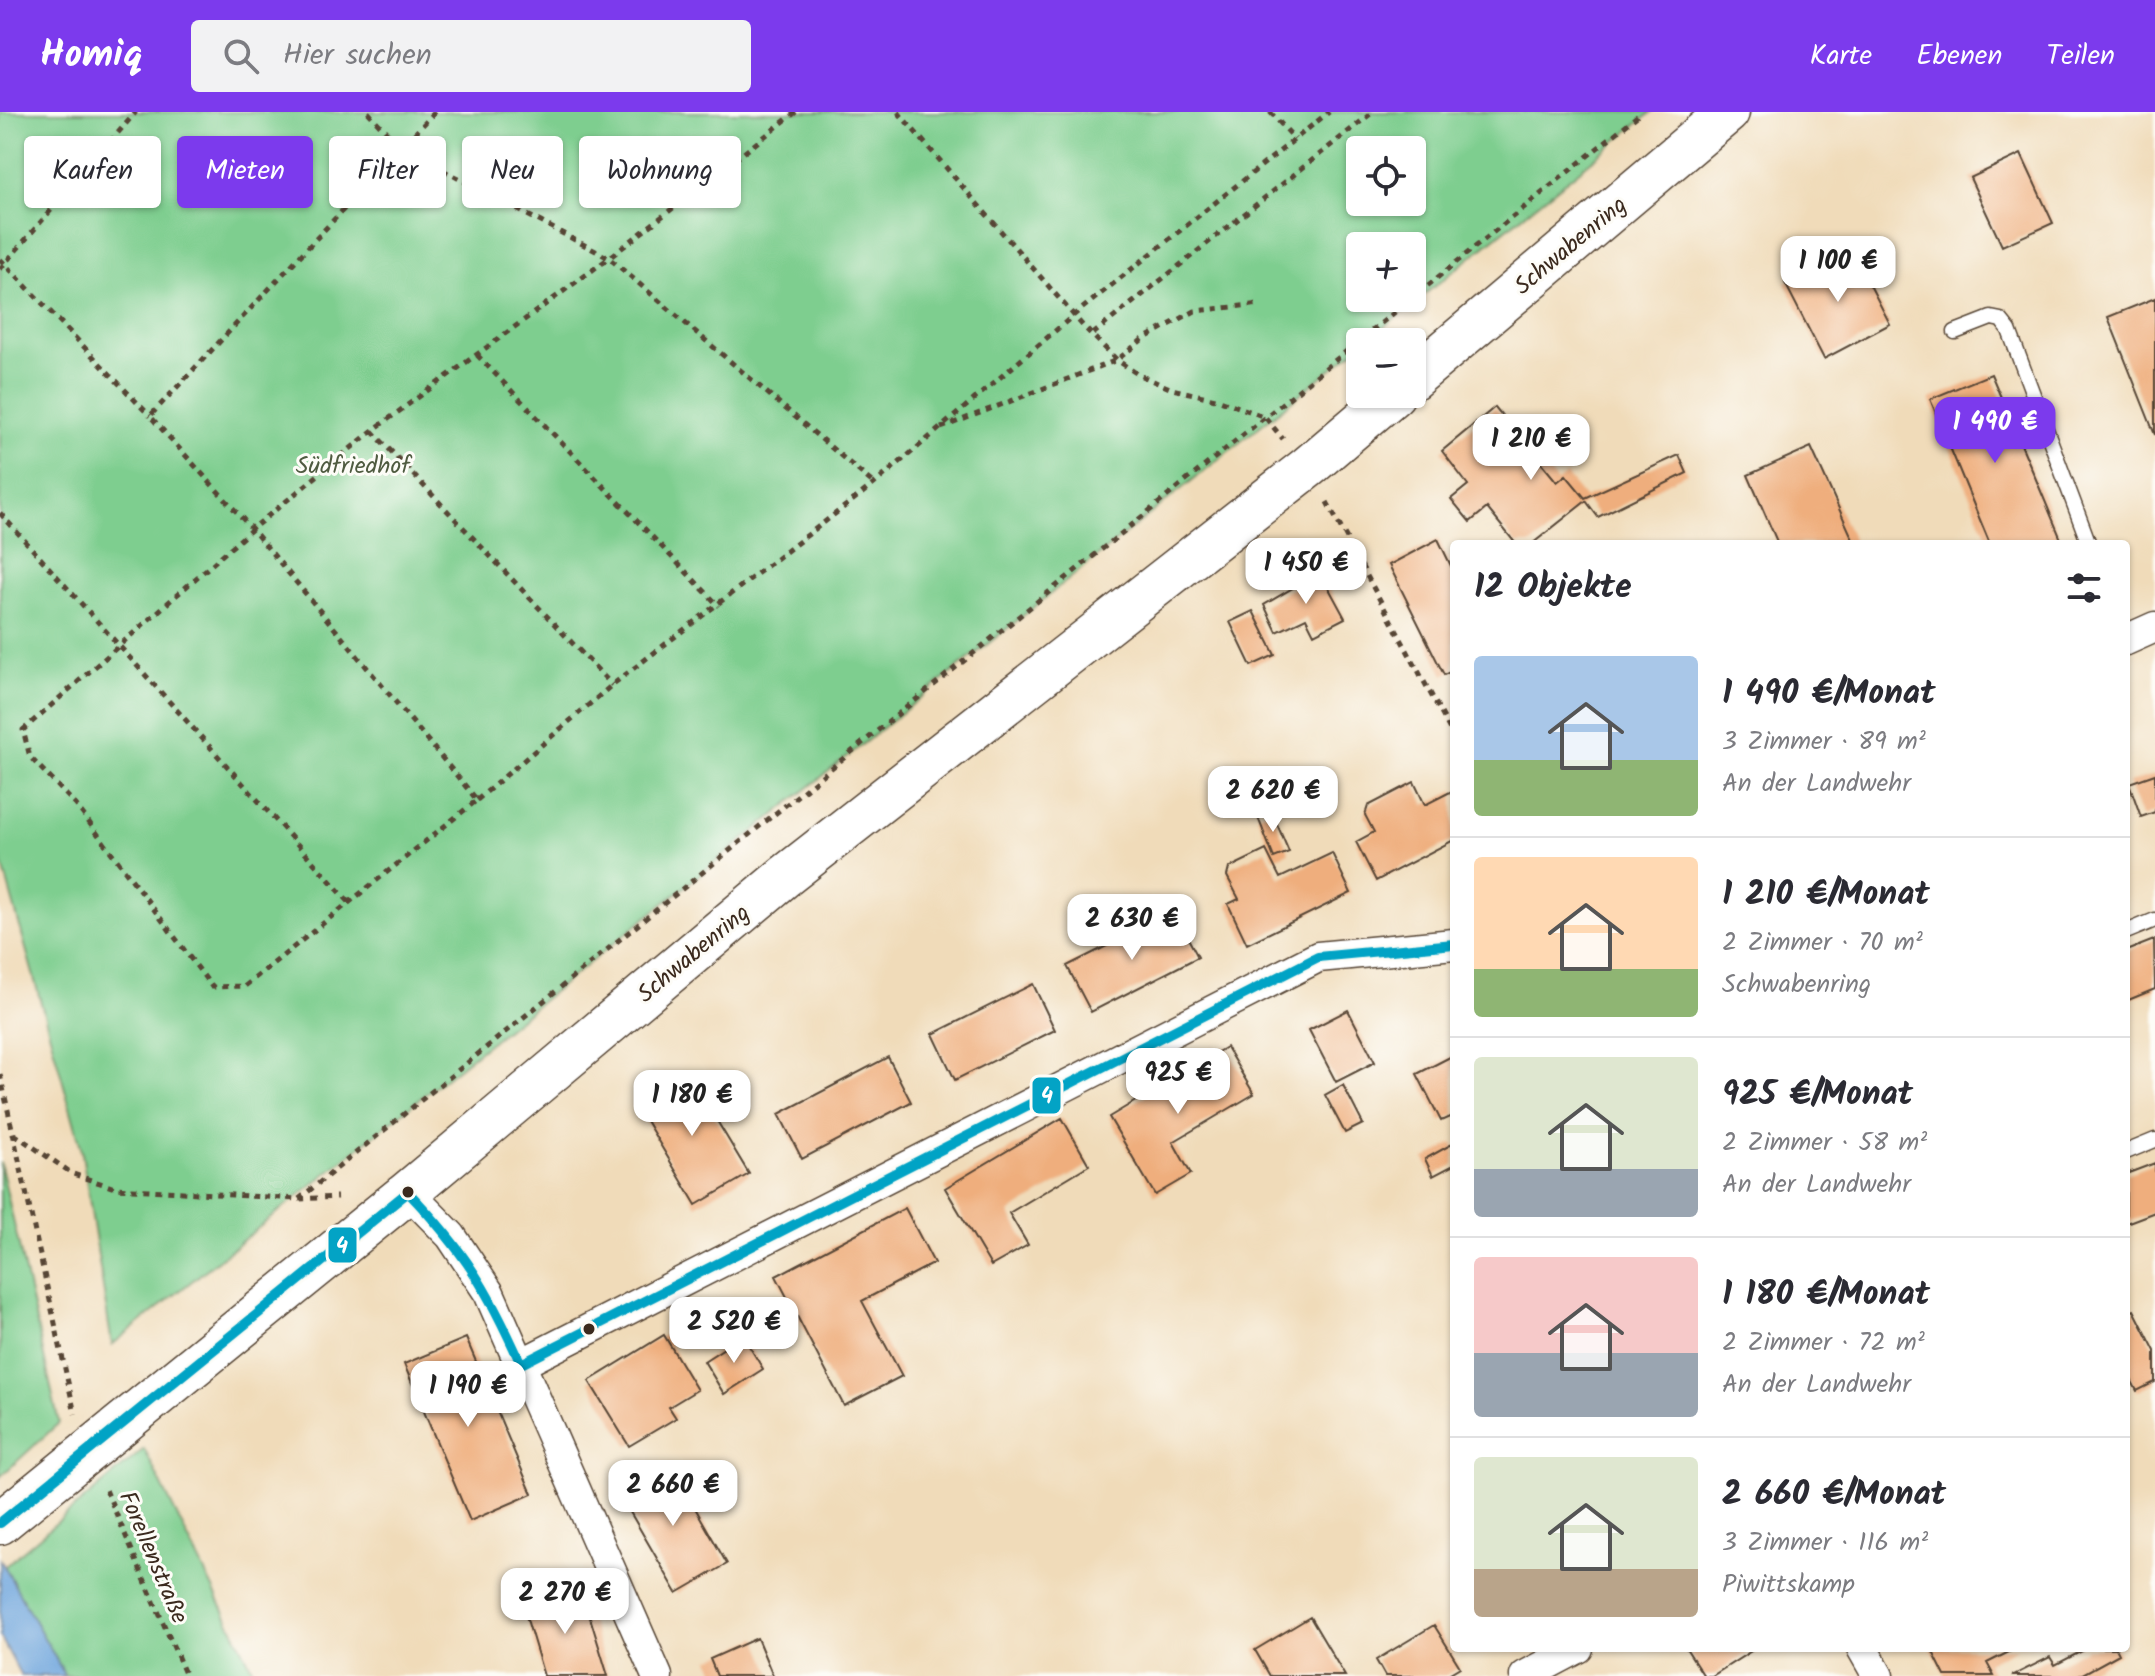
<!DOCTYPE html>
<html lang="de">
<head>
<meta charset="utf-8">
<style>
	body { margin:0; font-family:Kalam,sans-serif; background:#f2f2f3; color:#2b2b33; height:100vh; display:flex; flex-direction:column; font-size:30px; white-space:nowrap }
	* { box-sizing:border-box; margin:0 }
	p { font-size:26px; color:#7c7c81 }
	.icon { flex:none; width:44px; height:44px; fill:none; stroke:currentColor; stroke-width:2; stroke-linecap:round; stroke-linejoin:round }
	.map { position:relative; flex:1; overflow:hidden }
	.drawer { position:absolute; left:1450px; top:428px; width:680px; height:1112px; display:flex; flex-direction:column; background:#fff; border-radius:8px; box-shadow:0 2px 6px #0004 }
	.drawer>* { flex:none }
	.hud { position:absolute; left:24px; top:24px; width:760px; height:72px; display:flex; gap:16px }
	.controls { position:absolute; left:1346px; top:24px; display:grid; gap:16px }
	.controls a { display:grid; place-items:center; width:80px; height:80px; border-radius:8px; background:#fff; box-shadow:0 2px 6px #0004; font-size:40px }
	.price { position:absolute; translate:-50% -68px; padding:0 18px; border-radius:16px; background:#fff; color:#222; font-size:26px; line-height:52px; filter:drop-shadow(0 2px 4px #0008) }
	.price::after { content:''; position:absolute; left:50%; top:48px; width:24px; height:18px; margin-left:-12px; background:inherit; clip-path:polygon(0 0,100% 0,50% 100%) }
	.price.on { background:#7c3aed; color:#fff }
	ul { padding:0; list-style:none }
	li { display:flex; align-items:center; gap:24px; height:200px; padding:0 24px }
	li+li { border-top:2px solid #e1e1e2 }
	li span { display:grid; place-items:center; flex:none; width:224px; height:160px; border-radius:8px; color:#555 }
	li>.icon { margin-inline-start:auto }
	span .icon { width:96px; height:96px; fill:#fffc; stroke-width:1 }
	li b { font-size:34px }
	h2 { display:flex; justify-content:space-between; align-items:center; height:96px; padding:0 24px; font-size:34px }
	.tag { padding:0 28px; border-radius:8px; background:#fff; box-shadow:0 2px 6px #0004; font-size:28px; line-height:72px }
	.tag.on { background:#7c3aed; color:#fff }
	header { display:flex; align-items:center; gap:48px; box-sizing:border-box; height:112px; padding:0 40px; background:#7c3aed; color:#fff }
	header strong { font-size:38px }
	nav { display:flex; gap:44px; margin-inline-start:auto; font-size:28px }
	.search { width:560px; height:72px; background:#f2f2f3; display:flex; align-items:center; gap:20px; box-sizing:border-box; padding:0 28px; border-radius:8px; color:#7c7c81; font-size:30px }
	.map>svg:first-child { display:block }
</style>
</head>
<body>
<header>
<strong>Homiq</strong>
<div class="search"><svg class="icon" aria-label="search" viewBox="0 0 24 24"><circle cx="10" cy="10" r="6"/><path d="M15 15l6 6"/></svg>Hier suchen</div>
<nav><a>Karte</a><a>Ebenen</a><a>Teilen</a></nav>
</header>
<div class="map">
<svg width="2155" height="1564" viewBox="0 0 2155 1564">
	<rect width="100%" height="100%" fill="#fdfcf7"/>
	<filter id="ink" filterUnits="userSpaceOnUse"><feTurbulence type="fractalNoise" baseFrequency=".0125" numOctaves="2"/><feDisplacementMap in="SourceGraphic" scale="16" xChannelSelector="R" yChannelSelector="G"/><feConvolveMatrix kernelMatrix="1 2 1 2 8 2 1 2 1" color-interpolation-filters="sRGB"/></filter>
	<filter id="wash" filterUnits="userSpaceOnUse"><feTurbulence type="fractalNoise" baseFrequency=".006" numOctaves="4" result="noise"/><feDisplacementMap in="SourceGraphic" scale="32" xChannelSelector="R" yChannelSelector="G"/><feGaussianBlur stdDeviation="1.8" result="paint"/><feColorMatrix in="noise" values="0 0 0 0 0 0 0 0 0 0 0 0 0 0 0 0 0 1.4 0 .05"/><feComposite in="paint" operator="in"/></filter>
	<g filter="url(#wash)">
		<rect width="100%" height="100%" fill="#f0dbb9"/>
		<path fill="#7ece8f" stroke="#5c7c56" stroke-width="2" fill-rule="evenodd" d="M0,0H1652L1365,230H1360V234L112,1233L81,1035L0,743ZM1360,38H1412V90H1360ZM1360,134H1412V186H1360Z
			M0,1050L59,1311L0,1365Z
			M144,1337L256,1564H64L4,1455Z"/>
		<path fill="#70a6dd" stroke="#56687e" stroke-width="2" d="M0,1447L61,1556L64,1564H21L0,1524Z"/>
		<g id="blocks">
			<path fill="#efae7d" d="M2021,42L2053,111L2002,134L1970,66Z
				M1851,136L1890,212L1824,247L1785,171Z
				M2155,186V323L2108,205Z
				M1991,262L2035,365L2063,432H1990L1973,391L1930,287Z
				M1495,295L1557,370L1566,363L1585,386L1679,343L1687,361L1598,405L1586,389L1532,432H1516L1487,396L1470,410L1451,387L1468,373L1442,339Z
				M1811,335L1855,432H1778L1748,363Z
				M1438,427L1454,460V558L1444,563L1389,453Z
				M1320,460L1345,506L1314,522L1306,506L1277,520L1264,493Z
				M1253,499L1275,543L1251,554L1230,510Z
				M2155,662V700L2141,705L2129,671Z
				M1414,670L1425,693L1454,678V728L1376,769L1356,730L1374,720L1365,703L1368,694Z
				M1271,698L1289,740L1274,746L1257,703Z
				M1266,738L1280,766L1332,741L1351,781L1247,832L1228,792L1239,787L1227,764L1229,756Z
				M1174,800L1198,845L1091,900L1067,854Z
				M2154,828L2155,877L2126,889V839Z
				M1033,872L1055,918L955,968L933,922Z
				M1348,898L1375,950L1336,970L1309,918Z
				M1226,935L1254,982L1173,1030L1191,1062L1155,1083L1109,1005Z
				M1454,943V1003L1441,1009L1417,962Z
				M888,945L911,990L802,1047L779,1002Z
				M687,959L749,1062L696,1093L635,990Z
				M1343,973L1363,1012L1345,1021L1325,983Z
				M1062,1006L1089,1053L1009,1101L1028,1133L991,1154L945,1076Z
				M1454,1031V1053L1433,1064L1425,1047Z
				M2155,1051V1100L2126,1111V1062Z
				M905,1096L934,1151L862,1189L902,1264L844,1294L776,1164Z
				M2134,1198L2155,1239V1270L2137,1279L2126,1258V1202Z
				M664,1223L697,1278L669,1295L676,1306L629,1334L589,1269Z
				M743,1224L763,1257L724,1282L704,1249Z
				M466,1226L532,1382L470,1409L404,1252Z
				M670,1352L727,1452L677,1481L619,1381Z
				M581,1476L608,1564H544L523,1494Z
				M1310,1505L1345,1564H1270L1255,1538Z
				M1434,1513L1460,1555L1445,1564H1385L1376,1548Z
				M757,1526L773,1564H717L710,1547Z
				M1686,1536H1756L1712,1564H1704Z
				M1931,1536H2017L1987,1551L1994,1564H1945Z
				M2088,1536H2116L2119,1542L2079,1564H2012L2050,1545L2055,1553Z"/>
		</g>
	</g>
	<g filter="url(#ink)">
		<use href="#blocks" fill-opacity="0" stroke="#564535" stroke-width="2"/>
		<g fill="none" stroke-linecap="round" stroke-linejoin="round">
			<defs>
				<path id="lane" d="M1955,220L1991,206L2001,208L2009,218L2089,432
					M2126,820L2155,808
					M2126,1040L2155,1028"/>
				<path id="street" d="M2126,528L2155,515
					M408,1080L451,1124L489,1181L657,1564
					M521,1252L1318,845L1454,832
					M1862,1536L1878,1564
					M1525,1564L1578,1536"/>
				<path id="secondary" d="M1412,267L1728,0
					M0,1411L408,1080L784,765L1308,355L1394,282"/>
			</defs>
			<use href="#lane" stroke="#564535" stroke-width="17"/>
			<use href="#street" stroke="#564535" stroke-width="33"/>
			<use href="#secondary" stroke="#564535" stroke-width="45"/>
			<path stroke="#564535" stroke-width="5" stroke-dasharray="6 6" stroke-linecap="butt" d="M368,0L401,36L609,146L372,319L252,417L23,618L30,645L76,693L212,875L245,874L477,688L252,417L150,304L401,36L435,0
				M796,0L609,146L874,372
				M898,0L1083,214L1117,248L1139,263L1172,277L1220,288L1265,305L1283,327
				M1270,0L1295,27
				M0,147L150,304
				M0,157L136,0
				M1093,222L1373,0
				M477,243L719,494
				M941,316L1117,248L1143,227L1195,199L1261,192
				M372,319L612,573
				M1327,390L1454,625
				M0,401L350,791
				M477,688L612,573L874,372L1074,203L1329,0
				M0,962L75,1302
				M14,1022L73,1062L115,1076L299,1087L337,1085
				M299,1087L1642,0
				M106,1378L186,1564"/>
			<use href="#lane" stroke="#fff" stroke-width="14"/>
			<use href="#street" stroke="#fff" stroke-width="30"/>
			<use href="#secondary" stroke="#fff" stroke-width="42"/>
			<defs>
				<path id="bus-1" d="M0,1411L408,1080C465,1139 488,1178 521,1252L1318,845L1454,832"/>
			</defs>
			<use href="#bus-1" stroke="#fdfcf7" stroke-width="16"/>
			<use href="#bus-1" stroke="#03a3c5" stroke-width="10"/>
		</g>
	</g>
	<g fill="#3b2a1e" stroke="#fdfcf7" stroke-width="3">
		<circle cx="408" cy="1080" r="7"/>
		<circle cx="589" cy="1217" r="7"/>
	</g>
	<g text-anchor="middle" stroke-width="6" stroke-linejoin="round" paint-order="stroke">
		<g font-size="24" fill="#3b2a1e" stroke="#fdfcf7">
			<text transform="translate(1570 133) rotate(-40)" y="8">Schwabenring</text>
			<text transform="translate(693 841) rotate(-40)" y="8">Schwabenring</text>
			<text transform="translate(154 1445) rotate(67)" y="8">Forellenstraße</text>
		</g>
		<g font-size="24" fill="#4f5b40" stroke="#fdfcf7">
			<text x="353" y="361">Südfriedhof</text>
		</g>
	</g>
	<g stroke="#fdfcf7" stroke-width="3">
		<rect x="1031" y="964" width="31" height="39" rx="8" fill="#03a3c5"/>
		<rect x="327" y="1114" width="31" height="38" rx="8" fill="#03a3c5"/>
	</g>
	<g font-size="22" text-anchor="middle" font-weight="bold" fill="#fff">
		<text x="1047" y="991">4</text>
		<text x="342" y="1141">4</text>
	</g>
</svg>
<div class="controls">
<a><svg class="icon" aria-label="locate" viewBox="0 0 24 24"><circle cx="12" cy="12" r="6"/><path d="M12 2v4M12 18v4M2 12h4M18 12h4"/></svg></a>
<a>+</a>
<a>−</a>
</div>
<b class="price" style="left:1838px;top:192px">1 100 €</b>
<b class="price on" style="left:1995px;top:353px">1 490 €</b>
<b class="price" style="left:1531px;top:370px">1 210 €</b>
<b class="price" style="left:1306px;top:494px">1 450 €</b>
<b class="price" style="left:1273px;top:722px">2 620 €</b>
<b class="price" style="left:1132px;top:850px">2 630 €</b>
<b class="price" style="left:1178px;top:1004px">925 €</b>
<b class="price" style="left:692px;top:1026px">1 180 €</b>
<b class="price" style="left:734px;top:1253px">2 520 €</b>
<b class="price" style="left:468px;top:1317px">1 190 €</b>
<b class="price" style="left:673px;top:1416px">2 660 €</b>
<b class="price" style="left:565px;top:1524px">2 270 €</b>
<div class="hud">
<a class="tag">Kaufen</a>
<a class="tag on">Mieten</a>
<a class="tag">Filter</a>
<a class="tag">Neu</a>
<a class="tag">Wohnung</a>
</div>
<section class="drawer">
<h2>12 Objekte<svg class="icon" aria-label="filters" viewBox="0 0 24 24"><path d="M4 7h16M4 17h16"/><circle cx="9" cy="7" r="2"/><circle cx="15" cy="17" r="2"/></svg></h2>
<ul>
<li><span style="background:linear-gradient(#a9c7e8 65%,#8fb573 0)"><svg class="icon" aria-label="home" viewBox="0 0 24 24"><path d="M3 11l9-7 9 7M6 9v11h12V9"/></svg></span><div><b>1 490 €/Monat</b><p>3 Zimmer · 89 m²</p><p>An der Landwehr</p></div></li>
<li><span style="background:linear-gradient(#ffd9b3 70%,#8fb573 0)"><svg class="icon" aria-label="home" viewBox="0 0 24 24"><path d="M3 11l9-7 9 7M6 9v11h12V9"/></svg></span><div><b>1 210 €/Monat</b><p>2 Zimmer · 70 m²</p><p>Schwabenring</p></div></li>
<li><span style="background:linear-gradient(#dfe7d0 70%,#9aa5b1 0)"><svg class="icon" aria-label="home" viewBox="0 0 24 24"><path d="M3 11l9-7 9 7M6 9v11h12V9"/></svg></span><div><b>925 €/Monat</b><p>2 Zimmer · 58 m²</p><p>An der Landwehr</p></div></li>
<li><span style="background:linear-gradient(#f6c9c9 60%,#9aa5b1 0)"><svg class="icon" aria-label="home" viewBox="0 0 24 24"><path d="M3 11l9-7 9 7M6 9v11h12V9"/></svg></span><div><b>1 180 €/Monat</b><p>2 Zimmer · 72 m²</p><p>An der Landwehr</p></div></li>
<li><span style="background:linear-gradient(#dfe7d0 70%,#b9a48a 0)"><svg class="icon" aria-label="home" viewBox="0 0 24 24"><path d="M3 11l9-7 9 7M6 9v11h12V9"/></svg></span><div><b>2 660 €/Monat</b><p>3 Zimmer · 116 m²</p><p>Piwittskamp</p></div></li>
</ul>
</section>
</div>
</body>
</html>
